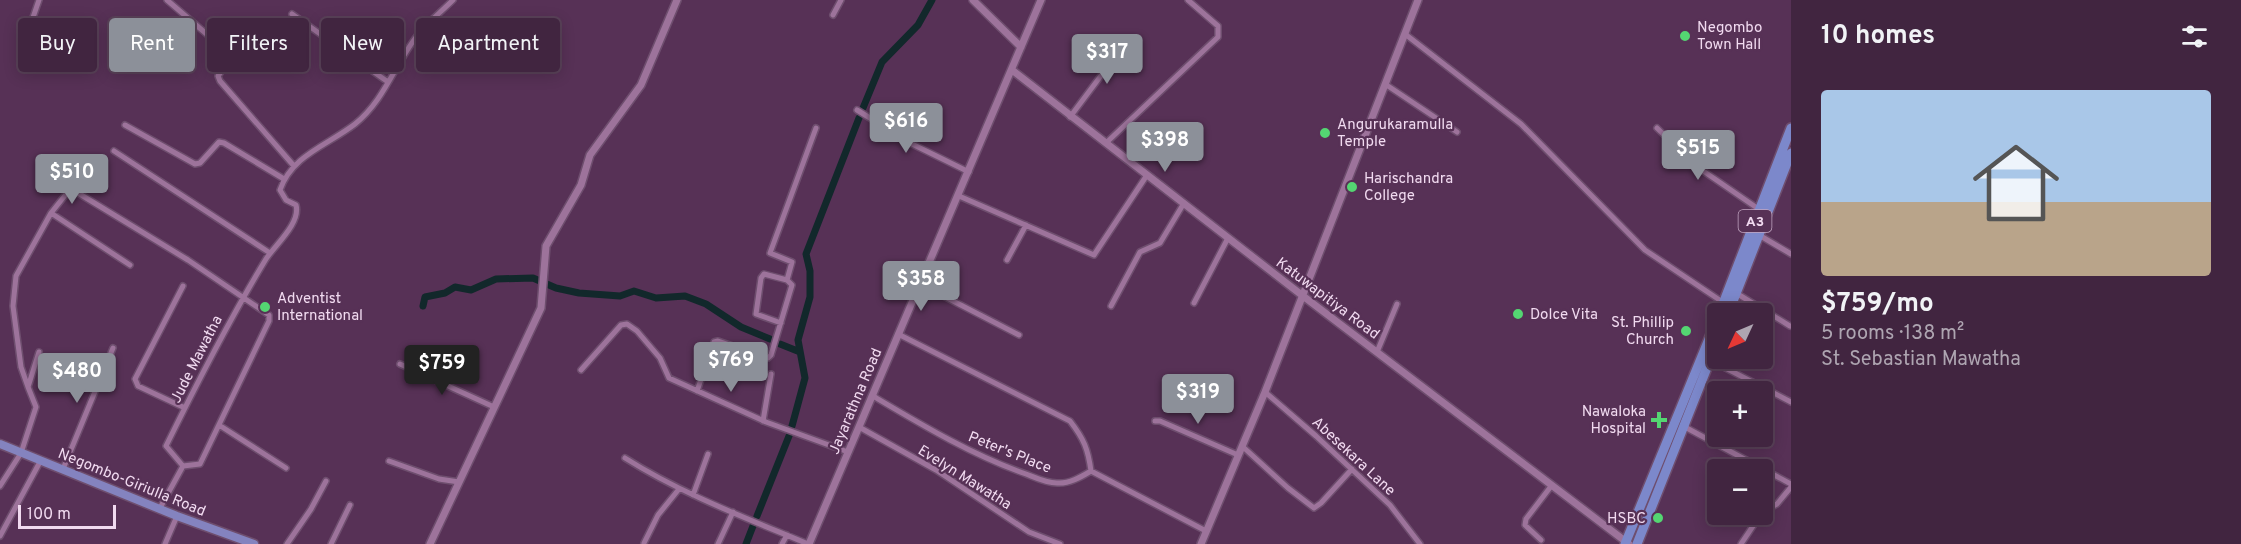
<!DOCTYPE html>
<html lang="en">
<head>
<meta charset="utf-8">
<style>
	body { margin:0; font-family:Overpass,sans-serif; background:#4c314b; color:#f1f3f6; height:100vh; display:flex; flex-direction:column; font-size:22px; white-space:nowrap }
	* { box-sizing:border-box; margin:0 }
	p { font-size:20px; color:#aea5b1 }
	.icon { flex:none; width:33px; height:33px; fill:none; stroke:currentColor; stroke-width:2; stroke-linecap:round; stroke-linejoin:round }
	.map { position:relative; flex:1; overflow:hidden }
	.side { display:flex; flex-direction:column; background:#412540; width:450px }
	.side>* { flex:none }
	.guide { position:absolute; left:18px; top:18px; width:570px; height:54px; display:flex; gap:12px }
	.needle { width:39px; rotate:226deg }
	.fabs { position:absolute; left:1707px; top:303px; display:grid; gap:12px }
	.fabs a { display:grid; place-items:center; width:66px; height:66px; border-radius:6px; background:#412540; box-shadow:0 3px 15px #0003,0 0 0 2px #5a4259; font-size:30px }
	.scale { position:absolute; left:18px; bottom:15px; width:98px; box-sizing:border-box; padding-left:6px; border:3px solid #f1daf0; border-top:0; font-size:16px; line-height:21px; white-space:nowrap; color:#f1daf0; -webkit-text-stroke:4px #573156; paint-order:stroke }
	.price { position:absolute; translate:-50% -51px; padding:0 14px; border-radius:6px; background:#8c9099; color:#fff; font-size:20px; line-height:39px; filter:drop-shadow(0 2px 3px #0008) }
	.price::after { content:''; position:absolute; left:50%; top:36px; width:18px; height:14px; margin-left:-9px; background:inherit; clip-path:polygon(0 0,100% 0,50% 100%) }
	.price.on { background:#222; color:#fff }
	ul { padding:0; list-style:none }
	li { display:grid; align-content:center; gap:12px; height:318px; padding:0 30px }
	li span { display:grid; place-items:center; height:186px; border-radius:6px; color:#555 }
	li>.icon { margin-inline-start:auto }
	span .icon { width:108px; height:108px; fill:#fffc; stroke-width:1 }
	li b { font-size:26px }
	h2 { display:flex; justify-content:space-between; align-items:center; height:72px; padding:0 30px; font-size:26px }
	.pill { padding:0 21px; border-radius:6px; background:#412540; box-shadow:0 3px 15px #0003,0 0 0 2px #5a4259; font-size:21px; line-height:54px }
	.pill.on { background:#8c9099; color:#fff }
	main { display:flex; flex:1; min-height:0 }
	.map>svg:first-child { display:block }
</style>
</head>
<body>
<main>
<div class="map">
<svg width="1791" height="544" viewBox="0 0 1791 544">
	<rect width="100%" height="100%" fill="#573156"/>
	<g fill="none" stroke-linecap="round" stroke-linejoin="round">
		<path stroke="#12282b" stroke-width="7" d="M863,108L882,62L918,25L932,0
			M423,306L425,297L445,293L455,287L471,290L496,279L533,278L556,288L579,293L620,296L634,291L656,298L685,296L706,304L741,327L770,339
			M780,344L800,352
			M792,426L805,378L798,340L810,297V271L806,254L859,118
			M757,516L789,436
			M746,544L753,526"/>
		<defs>
			<path id="minor" d="M167,0L231,55V58L218,76L220,81L294,166
				M292,14L388,82
				M833,15L841,0
				M1405,34L1521,124L1645,250L1724,303
				M27,35L39,0
				M1385,84L1457,132
				M857,110L912,144L969,172
				M1070,117L1127,41
				M125,125L195,164L200,163L219,142L224,143L284,179
				M1657,128L1696,166L1760,210
				M1106,143L1218,37V26L1188,0
				M114,151L270,253
				M959,196L1094,255L1147,175
				M51,213L130,265
				M1759,235L1791,254
				M1007,260L1026,225
				M787,280L792,262L770,253L816,128
				M920,284L1019,335
				M183,286L135,379L138,386L185,408
				M1736,293L1790,326
				M1194,303L1228,238
				M1111,306L1140,252L1160,243L1184,203
				M898,334L1070,421C1084,439 1088,449 1091,471
				M1377,352L1397,304
				M1710,360L1791,402
				M400,364L494,407
				M581,370L621,325L627,324L637,331L660,358L669,378L766,422L848,452
				M28,387L21,367L13,306L16,276L51,213L67,193H78L188,260L269,315V321L200,464L183,466
				M697,391L714,342L718,341L768,358L771,355L792,285L787,280L764,274L761,278L756,314L781,323
				M1265,392L1316,436L1390,505L1420,544
				M873,396C922,425 972,455 1026,474C1036,478 1046,483 1057,483C1069,484 1081,477 1091,471L1206,531
				M763,421L771,374
				M1155,421H1160L1238,455
				M219,425L286,468
				M1683,426L1791,484
				M859,427L936,470L1029,532L1060,544
				M1242,446L1288,488L1314,508L1321,503L1352,469
				M625,458C682,494 746,518 808,544
				M389,461L439,479L459,482
				M63,469L113,348
				M0,486L21,453L36,407L28,387L39,352
				M693,495L708,454
				M160,508L183,466L166,446C197,383 229,320 266,259C275,245 301,223 296,205L286,200L280,190C292,155 328,145 355,124C384,101 395,64 417,36C427,23 441,12 453,0
				M1762,512L1777,504L1791,487
				M0,536L41,460
				M1541,540L1525,525L1526,519L1552,485
				M644,543L658,515L679,489
				M165,544L177,516
				M287,544L311,509L326,481
				M331,544L350,505
				M718,544L733,512
				M782,544L787,535
				M1741,544L1761,514"/>
			<path id="tertiary" d="M973,0L1021,47
				M1012,70L1303,296L1629,544
				M430,544L541,308L546,246L581,185L590,155L641,85L677,0
				M809,544L1041,0
				M1201,544L1265,392L1418,0"/>
			<path id="primary" d="M0,444L177,516L254,544"/>
			<path id="trunk" d="M1719,314L1791,128
				M1728,314L1791,153
				M1625,544L1718,317
				M1637,544L1718,340"/>
		</defs>
		<use href="#minor" stroke="#6e4e6e" stroke-width="8"/>
		<use href="#tertiary" stroke="#6e4e6e" stroke-width="10"/>
		<use href="#primary" stroke="#6e4e6e" stroke-width="11"/>
		<use href="#trunk" stroke="#6e4e6e" stroke-width="12"/>
		<use href="#minor" stroke="#9d739b" stroke-width="5"/>
		<use href="#tertiary" stroke="#9d739b" stroke-width="7"/>
		<use href="#primary" stroke="#8483bf" stroke-width="8"/>
		<use href="#trunk" stroke="#7c88cb" stroke-width="9"/>
	</g>
	<g fill="#54d672" stroke="#573156" stroke-width="2">
		<circle cx="1685" cy="36" r="6"/>
		<circle cx="1325" cy="133" r="6"/>
		<circle cx="1352" cy="187" r="6"/>
		<circle cx="265" cy="307" r="6"/>
		<circle cx="1518" cy="314" r="6"/>
		<circle cx="1686" cy="331" r="6"/>
		<path d="M1656 411h6v6h6v6h-6v6h-6v-6h-6v-6h6z"/>
		<circle cx="1658" cy="518" r="6"/>
	</g>
	<g text-anchor="middle" stroke-width="4.5" stroke-linejoin="round" paint-order="stroke">
		<rect fill="#573156" stroke="#c3a7c2" stroke-width="1.5" x="1738.5" y="210" width="33" height="22" rx="4.5"/>
		<g font-size="14" font-weight="bold" fill="#f1daf0">
			<text x="1755" y="226">A3</text>
		</g>
		<g font-size="15" fill="#f1daf0" stroke="#573156" text-anchor="start">
			<text x="1697" y="32">Negombo<tspan x="1697" dy="17">Town Hall</tspan></text>
			<text x="1337" y="129">Angurukaramulla<tspan x="1337" dy="17">Temple</tspan></text>
			<text x="1364" y="183">Harischandra<tspan x="1364" dy="17">College</tspan></text>
			<text x="277" y="303">Adventist<tspan x="277" dy="17">International</tspan></text>
			<text x="1530" y="319">Dolce Vita</text>
			<text x="1674" y="327" text-anchor="end">St. Phillip<tspan x="1674" dy="17">Church</tspan></text>
			<text x="1646" y="416" text-anchor="end">Nawaloka<tspan x="1646" dy="17">Hospital</tspan></text>
			<text x="1646" y="523" text-anchor="end">HSBC</text>
		</g>
		<g font-size="15" fill="#f1daf0" stroke="#573156">
			<text transform="translate(1328 298) rotate(37)" y="5">Katuwapitiya Road</text>
			<text transform="translate(196 359) rotate(-63)" y="5">Jude Mawatha</text>
			<text transform="translate(855 401) rotate(-67)" y="5">Jayarathna Road</text>
			<text transform="translate(1010 452) rotate(22)" y="5">Peter's Place</text>
			<text transform="translate(1354 456) rotate(43)" y="5">Abesekara Lane</text>
			<text transform="translate(965 477) rotate(32)" y="5">Evelyn Mawatha</text>
			<text transform="translate(132 482) rotate(22)" y="5">Negombo-Giriulla Road</text>
		</g>
	</g>
</svg>
<div class="fabs">
<a><svg class="needle" viewBox="-14 -14 28 28"><path d="M0-13l5 13h-10z" fill="#e53935"/><path d="M0 13l5-13h-10z" fill="#aea5b1"/></svg></a>
<a>+</a>
<a>−</a>
</div>
<div class="scale">100 m</div>
<b class="price" style="left:1107px;top:85px">$317</b>
<b class="price" style="left:906px;top:154px">$616</b>
<b class="price" style="left:1165px;top:173px">$398</b>
<b class="price" style="left:1698px;top:181px">$515</b>
<b class="price" style="left:72px;top:205px">$510</b>
<b class="price" style="left:921px;top:312px">$358</b>
<b class="price" style="left:731px;top:393px">$769</b>
<b class="price on" style="left:442px;top:396px">$759</b>
<b class="price" style="left:77px;top:404px">$480</b>
<b class="price" style="left:1198px;top:425px">$319</b>
<div class="guide">
<a class="pill">Buy</a>
<a class="pill on">Rent</a>
<a class="pill">Filters</a>
<a class="pill">New</a>
<a class="pill">Apartment</a>
</div>
</div>
<section class="side">
<h2>10 homes<svg class="icon" aria-label="filters" viewBox="0 0 24 24"><path d="M4 7h16M4 17h16"/><circle cx="9" cy="7" r="2"/><circle cx="15" cy="17" r="2"/></svg></h2>
<ul>
<li><span style="background:linear-gradient(#a9c7e8 60%,#b9a48a 0)"><svg class="icon" aria-label="home" viewBox="0 0 24 24"><path d="M3 11l9-7 9 7M6 9v11h12V9"/></svg></span><div><b>$759/mo</b><p>5 rooms · 138 m²</p><p>St. Sebastian Mawatha</p></div></li>
</ul>
</section>
</main>
</body>
</html>
